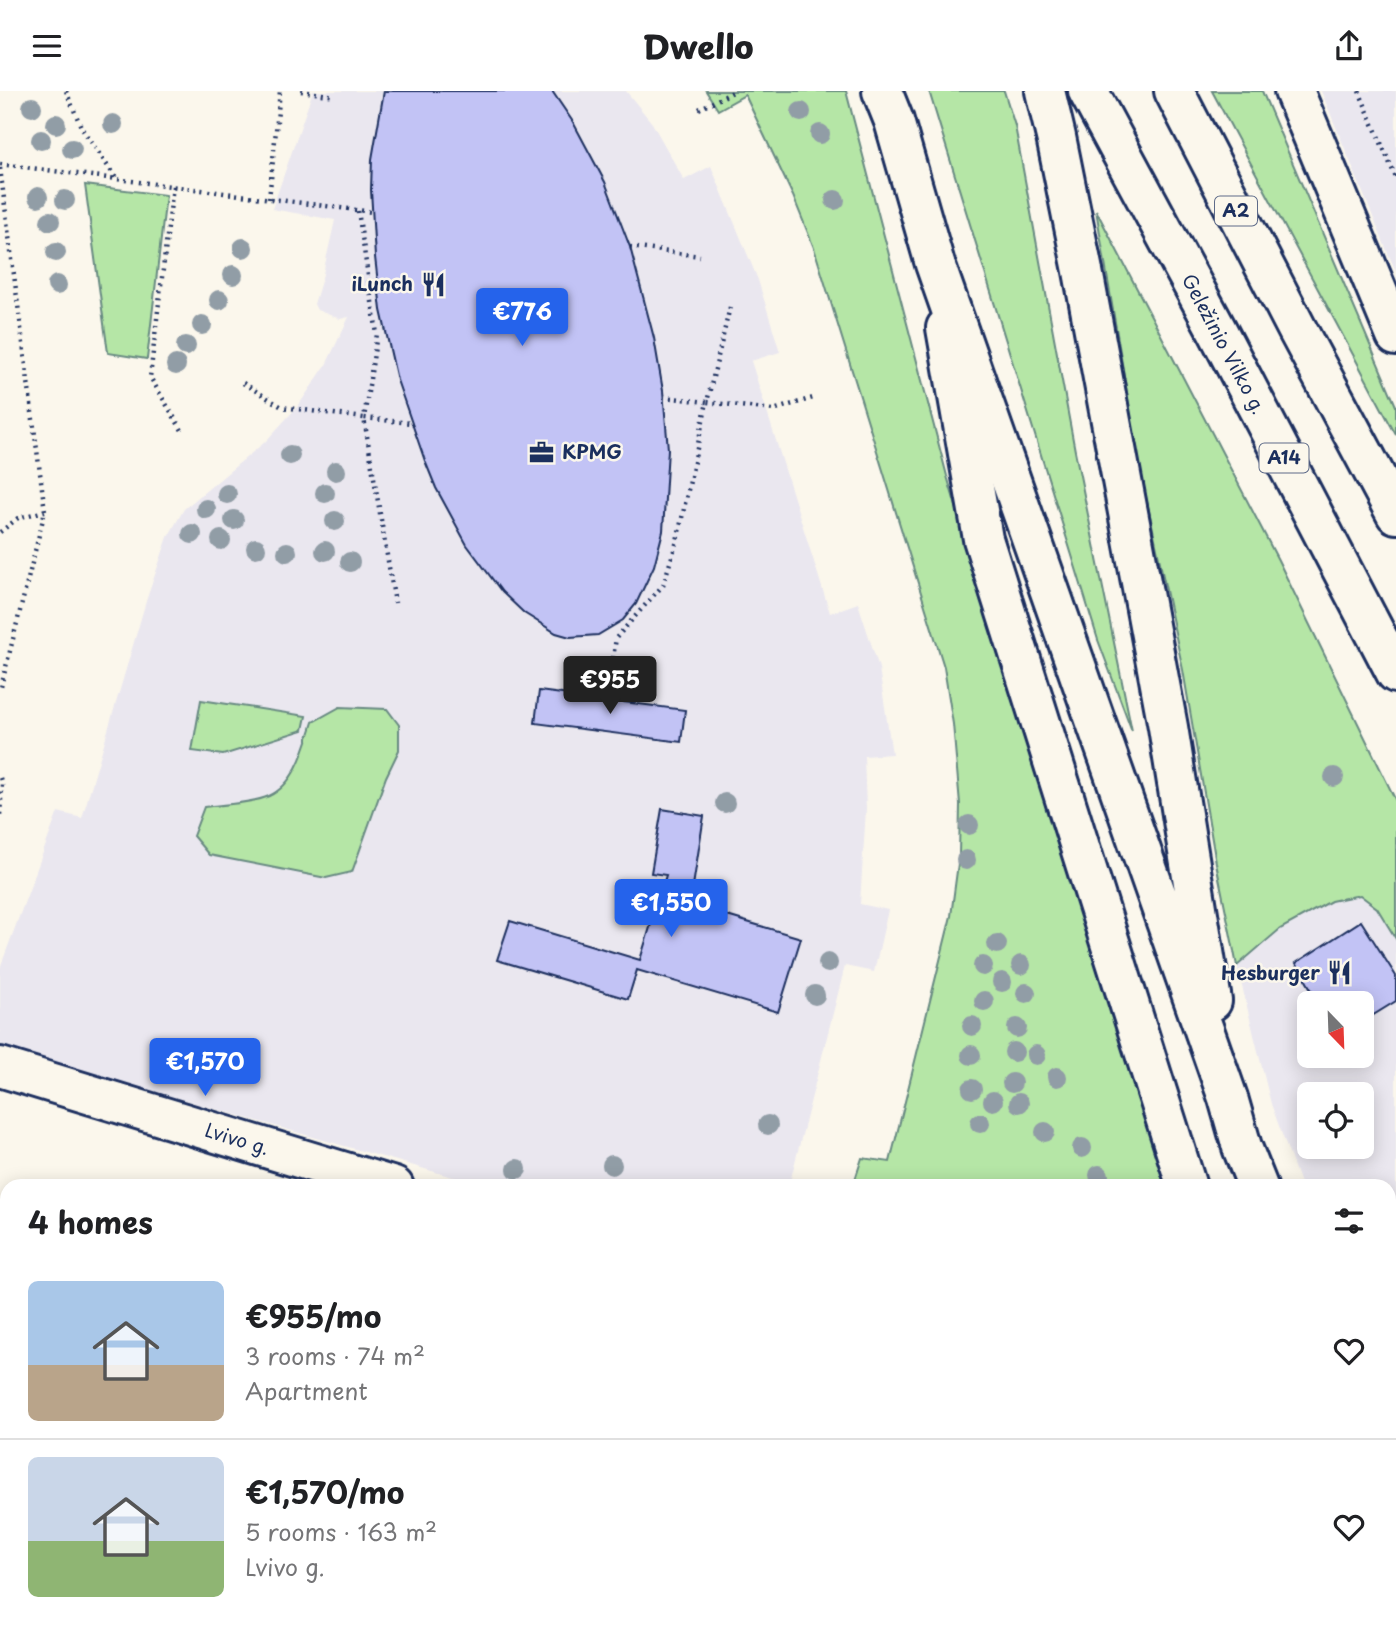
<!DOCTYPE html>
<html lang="en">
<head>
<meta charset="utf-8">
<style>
	body { margin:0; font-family:"Playpen Sans",sans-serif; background:#f6f6f6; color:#202124; height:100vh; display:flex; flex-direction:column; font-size:26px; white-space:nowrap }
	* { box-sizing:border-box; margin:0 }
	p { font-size:23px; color:#757577 }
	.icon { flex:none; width:38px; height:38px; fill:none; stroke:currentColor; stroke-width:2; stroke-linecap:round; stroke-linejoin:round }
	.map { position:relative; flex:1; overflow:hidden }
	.side { position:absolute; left:0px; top:1088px; width:1396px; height:450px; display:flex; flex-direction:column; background:#fff; border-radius:21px 21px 0 0; box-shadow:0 4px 18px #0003 }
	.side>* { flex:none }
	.needle { width:46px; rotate:157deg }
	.controls { position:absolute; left:1297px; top:900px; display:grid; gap:14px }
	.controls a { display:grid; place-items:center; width:77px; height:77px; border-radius:10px; background:#fff; box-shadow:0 4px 18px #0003; font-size:35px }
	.price { position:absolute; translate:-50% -60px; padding:0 16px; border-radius:7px; background:#2563eb; color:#fff; font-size:23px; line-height:46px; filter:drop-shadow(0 2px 4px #0008) }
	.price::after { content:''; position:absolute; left:50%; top:42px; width:21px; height:16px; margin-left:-10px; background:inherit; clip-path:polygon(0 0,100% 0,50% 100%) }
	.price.selected { background:#222; color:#fff }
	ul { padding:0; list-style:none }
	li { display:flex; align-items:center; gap:21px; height:175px; padding:0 28px }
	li+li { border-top:2px solid #e0e0e0 }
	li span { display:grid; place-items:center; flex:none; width:196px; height:140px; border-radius:10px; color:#555 }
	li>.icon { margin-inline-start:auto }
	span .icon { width:84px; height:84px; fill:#fffc; stroke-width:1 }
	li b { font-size:30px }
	h2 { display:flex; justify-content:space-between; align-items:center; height:84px; padding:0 28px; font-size:30px }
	header { display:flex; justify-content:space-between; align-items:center; height:91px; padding:0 28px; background:#fff; font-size:32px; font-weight:800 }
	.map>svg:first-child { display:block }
</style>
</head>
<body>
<header><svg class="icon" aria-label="menu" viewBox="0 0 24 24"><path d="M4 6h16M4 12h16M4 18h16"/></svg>Dwello<svg class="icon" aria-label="share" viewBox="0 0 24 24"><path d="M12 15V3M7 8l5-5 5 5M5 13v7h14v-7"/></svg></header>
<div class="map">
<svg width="1396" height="1538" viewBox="0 0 1396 1538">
	<rect width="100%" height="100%" fill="#fbf7ec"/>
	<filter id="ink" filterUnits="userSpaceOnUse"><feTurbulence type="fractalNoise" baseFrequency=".0143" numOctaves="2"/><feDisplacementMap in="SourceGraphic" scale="14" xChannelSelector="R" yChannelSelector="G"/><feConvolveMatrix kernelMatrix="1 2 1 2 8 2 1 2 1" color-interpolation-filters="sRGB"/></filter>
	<g filter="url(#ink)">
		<path fill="#eae7ef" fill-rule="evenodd" d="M313,0H626L652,32L684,89L711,75L758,189L780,261L751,270L830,522L858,512L879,577L892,663L864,665L866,718L860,813L888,819L874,881L845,875L789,1095H484L10,959L0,953V877L58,721L82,727L147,507L168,446L184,418L265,351L298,315L326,274L349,226L340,228L317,219L314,213L322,187L335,129L272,118Z
			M1321,0H1396V180L1390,167Z
			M1360,804L1377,817L1396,848V1220L1390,1223V1096L1301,1095L1271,1013L1237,875L1280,838L1331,810ZM1309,912H1362V964H1309ZM1309,1003H1362V1055H1309Z
			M533,1531H1255V1538H532Z"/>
		<path fill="#b5e6a6" stroke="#688a82" stroke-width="2" d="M706,0H846L947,385L985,513L1169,1095H853L862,1067L890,1071L951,825L959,765L960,713L953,633L944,576L814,157L793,105L745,4L718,19Z
			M929,0H1004L1015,35L1075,360L1132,640L1098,549Z
			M1212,0H1262L1396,315V344Z
			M85,94L166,104L147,268L108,262Z
			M1096,119L1278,469L1396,710V848L1377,817L1360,804L1331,810L1280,838L1237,875L1216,772L1183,579L1139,373Z
			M201,609L306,625L303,639L223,664L192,660Z
			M340,616L387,618L399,634V659L386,686L352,781L326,787L209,764L193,745L204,716C221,714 254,712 269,705C296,693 305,656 313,631Z
			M1396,1220V1260H1390V1223Z
			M0,1355L7,1357V1531H533L532,1538H0Z
			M1390,1530L1396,1538H1255V1531Z"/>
		<path fill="#c2c3f5" stroke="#1b2f5e" stroke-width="2" d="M384,0H552L573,31L605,91L630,156L654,247L663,300L668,358L663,440L654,475L636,513L623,529L598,544L570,546L556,542L524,522L502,501L467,454L436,397L425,370L397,289L381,219L375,166L371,99L372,68Z
			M539,600L685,619L681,651L535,632Z
			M662,718L704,725L690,814L801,847L778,921L637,879L628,908L497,869L510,830L640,869L666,784L651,782Z
			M1361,830L1396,885V910L1362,931V912H1319L1296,872Z"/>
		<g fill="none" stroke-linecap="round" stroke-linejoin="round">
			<defs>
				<path id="street" d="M0,976L394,1096"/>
				<path id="primary" d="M946,237L983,448L1187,1096
					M1390,1500L1396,1508"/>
				<path id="highway" d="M882,0L894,30L935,173L1228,1007L1242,1056L1258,1096
					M1045,0L1056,46L1083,180L1168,636L1212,910
					M1088,0L1217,239L1396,582
					M1174,0L1298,240L1396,423
					M1294,0L1396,245
					M1390,1350L1396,1360"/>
			</defs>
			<use href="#street" stroke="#1b2f5e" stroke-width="44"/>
			<use href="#primary" stroke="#1b2f5e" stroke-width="44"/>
			<use href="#highway" stroke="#1b2f5e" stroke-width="44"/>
			<path stroke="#1b2f5e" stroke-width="4.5" stroke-dasharray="2 5" stroke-linecap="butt" d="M66,0L82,38L116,87
				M301,0L335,5
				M1359,0L1396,87
				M699,18L735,0
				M0,73L372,121
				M0,77L45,420L0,600
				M173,95L150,286L183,341
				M269,108L280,0
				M358,120L377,243L364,327L410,332
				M630,156L700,165
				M243,292L282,316L364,327L395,512
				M663,306L707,311L730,216
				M0,441L18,427L45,420
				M611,581L616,547L663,494L677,450L707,311L773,319L813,307
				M0,687L2,693L0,725
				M1390,1266H1396
				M0,1446L7,1444
				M0,1491L7,1489
				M306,1531L314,1538
				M0,1538L8,1531
				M1043,1538L1044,1531
				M1224,1538L1225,1531
				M1242,1538L1246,1531"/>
			<use href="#street" stroke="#fbf7ec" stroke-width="38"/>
			<use href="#primary" stroke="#fbf7ec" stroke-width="38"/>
			<use href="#highway" stroke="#fbf7ec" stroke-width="38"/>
		</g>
		<g fill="#919da6">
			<circle cx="32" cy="16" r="10"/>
			<circle cx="801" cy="21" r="10"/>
			<circle cx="56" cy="33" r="10"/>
			<circle cx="113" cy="33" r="10"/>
			<circle cx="820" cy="43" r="10"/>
			<circle cx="41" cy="49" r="10"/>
			<circle cx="72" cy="58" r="10"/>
			<circle cx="38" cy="106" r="10"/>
			<circle cx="65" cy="109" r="10"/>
			<circle cx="835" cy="109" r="10"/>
			<circle cx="50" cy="130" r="10"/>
			<circle cx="243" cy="157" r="10"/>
			<circle cx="56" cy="161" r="10"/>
			<circle cx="233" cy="184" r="10"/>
			<circle cx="57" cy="194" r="10"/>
			<circle cx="219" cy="209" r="10"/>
			<circle cx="202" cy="234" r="10"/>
			<circle cx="186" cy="255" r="10"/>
			<circle cx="176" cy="274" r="10"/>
			<circle cx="290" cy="364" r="10"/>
			<circle cx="336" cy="380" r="10"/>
			<circle cx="325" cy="402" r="10"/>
			<circle cx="227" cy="403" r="10"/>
			<circle cx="206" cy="418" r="10"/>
			<circle cx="234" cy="429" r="10"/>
			<circle cx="335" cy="430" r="10"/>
			<circle cx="192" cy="443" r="10"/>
			<circle cx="221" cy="449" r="10"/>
			<circle cx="256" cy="457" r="10"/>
			<circle cx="325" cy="460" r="10"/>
			<circle cx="287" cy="461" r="10"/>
			<circle cx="350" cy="471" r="10"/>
			<circle cx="1334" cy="686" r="10"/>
			<circle cx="725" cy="712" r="10"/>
			<circle cx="969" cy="734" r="10"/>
			<circle cx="966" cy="769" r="10"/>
			<circle cx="997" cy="853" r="10"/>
			<circle cx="828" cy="872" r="10"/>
			<circle cx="1021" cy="874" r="10"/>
			<circle cx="983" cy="875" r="10"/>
			<circle cx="1002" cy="891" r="10"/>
			<circle cx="1026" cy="902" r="10"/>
			<circle cx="815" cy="904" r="10"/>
			<circle cx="984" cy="910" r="10"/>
			<circle cx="972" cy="935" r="10"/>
			<circle cx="1017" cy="937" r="10"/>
			<circle cx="1014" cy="961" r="10"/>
			<circle cx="971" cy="964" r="10"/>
			<circle cx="1036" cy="964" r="10"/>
			<circle cx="1057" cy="986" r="10"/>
			<circle cx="1012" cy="992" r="10"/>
			<circle cx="972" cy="998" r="10"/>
			<circle cx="993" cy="1010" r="10"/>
			<circle cx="1019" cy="1012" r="10"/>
			<circle cx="980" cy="1032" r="10"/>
			<circle cx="768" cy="1034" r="10"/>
			<circle cx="1045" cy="1041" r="10"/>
			<circle cx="1082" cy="1057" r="10"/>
			<circle cx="612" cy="1074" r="10"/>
			<circle cx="517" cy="1078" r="10"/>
			<circle cx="1099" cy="1084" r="10"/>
		</g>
	</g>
	<defs>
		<symbol id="restaurant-bare" viewBox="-9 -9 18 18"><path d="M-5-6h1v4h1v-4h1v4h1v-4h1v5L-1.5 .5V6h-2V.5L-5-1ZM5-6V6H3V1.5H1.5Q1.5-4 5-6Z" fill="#1b2f5e" stroke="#fbf7ec" stroke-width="2.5" paint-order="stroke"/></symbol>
		<symbol id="office-bare" viewBox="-9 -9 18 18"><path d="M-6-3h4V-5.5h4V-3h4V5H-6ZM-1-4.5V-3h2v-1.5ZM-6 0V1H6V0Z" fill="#1b2f5e" stroke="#fbf7ec" stroke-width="2.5" paint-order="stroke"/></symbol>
	</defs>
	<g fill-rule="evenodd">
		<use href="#restaurant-bare" x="416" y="176" width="35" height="35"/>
		<use href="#office-bare" x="524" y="344" width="35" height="35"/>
		<use href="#restaurant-bare" x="1322" y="864" width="35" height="35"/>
	</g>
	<g text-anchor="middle" stroke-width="5" stroke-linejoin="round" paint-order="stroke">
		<g fill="#fbf7ec" stroke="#5e6b89" stroke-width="2">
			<rect x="1215" y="105.5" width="42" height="29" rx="5"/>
			<rect x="1259.5" y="352.5" width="49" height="29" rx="5"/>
		</g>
		<g font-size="18" font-weight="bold" fill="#1b2f5e">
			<text x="1236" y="126">A2</text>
			<text x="1284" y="373">A14</text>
		</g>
		<g font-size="19" font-weight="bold" fill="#1b2f5e" stroke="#fbf7ec" text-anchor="end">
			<text x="413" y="200">iLunch</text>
			<text x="562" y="368" text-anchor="start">KPMG</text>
			<text x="1320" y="889">Hesburger</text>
		</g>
		<g font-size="19" fill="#1b2f5e" stroke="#fbf7ec">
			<text transform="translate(1224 253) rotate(62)" y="7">Geležinio Vilko g.</text>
			<text transform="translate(237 1048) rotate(17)" y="7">Lvivo g.</text>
		</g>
	</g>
</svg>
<div class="controls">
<a><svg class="needle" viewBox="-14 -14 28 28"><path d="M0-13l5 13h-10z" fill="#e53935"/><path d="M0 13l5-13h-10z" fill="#757577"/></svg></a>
<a><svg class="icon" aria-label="locate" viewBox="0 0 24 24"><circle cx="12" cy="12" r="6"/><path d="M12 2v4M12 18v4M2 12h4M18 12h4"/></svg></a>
</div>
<b class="price" style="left:522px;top:257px">€776</b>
<b class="price selected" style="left:610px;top:625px">€955</b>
<b class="price" style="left:671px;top:848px">€1,550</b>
<b class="price" style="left:205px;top:1007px">€1,570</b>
<section class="side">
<h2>4 homes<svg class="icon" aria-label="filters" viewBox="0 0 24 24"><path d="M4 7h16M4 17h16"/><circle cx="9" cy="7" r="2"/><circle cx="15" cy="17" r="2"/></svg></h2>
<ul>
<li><span style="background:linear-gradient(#a9c7e8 60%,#b9a48a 0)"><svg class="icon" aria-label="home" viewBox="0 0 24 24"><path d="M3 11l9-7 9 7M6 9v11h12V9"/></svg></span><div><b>€955/mo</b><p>3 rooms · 74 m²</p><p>Apartment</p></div><svg class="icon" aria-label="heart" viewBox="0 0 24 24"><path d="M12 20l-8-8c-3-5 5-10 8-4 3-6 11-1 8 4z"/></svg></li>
<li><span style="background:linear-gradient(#c9d6e8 60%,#8fb573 0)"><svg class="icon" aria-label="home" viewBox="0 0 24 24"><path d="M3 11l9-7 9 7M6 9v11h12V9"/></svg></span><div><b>€1,570/mo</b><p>5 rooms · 163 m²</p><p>Lvivo g.</p></div><svg class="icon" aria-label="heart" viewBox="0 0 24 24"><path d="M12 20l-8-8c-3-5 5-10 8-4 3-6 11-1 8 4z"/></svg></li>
</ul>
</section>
</div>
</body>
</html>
